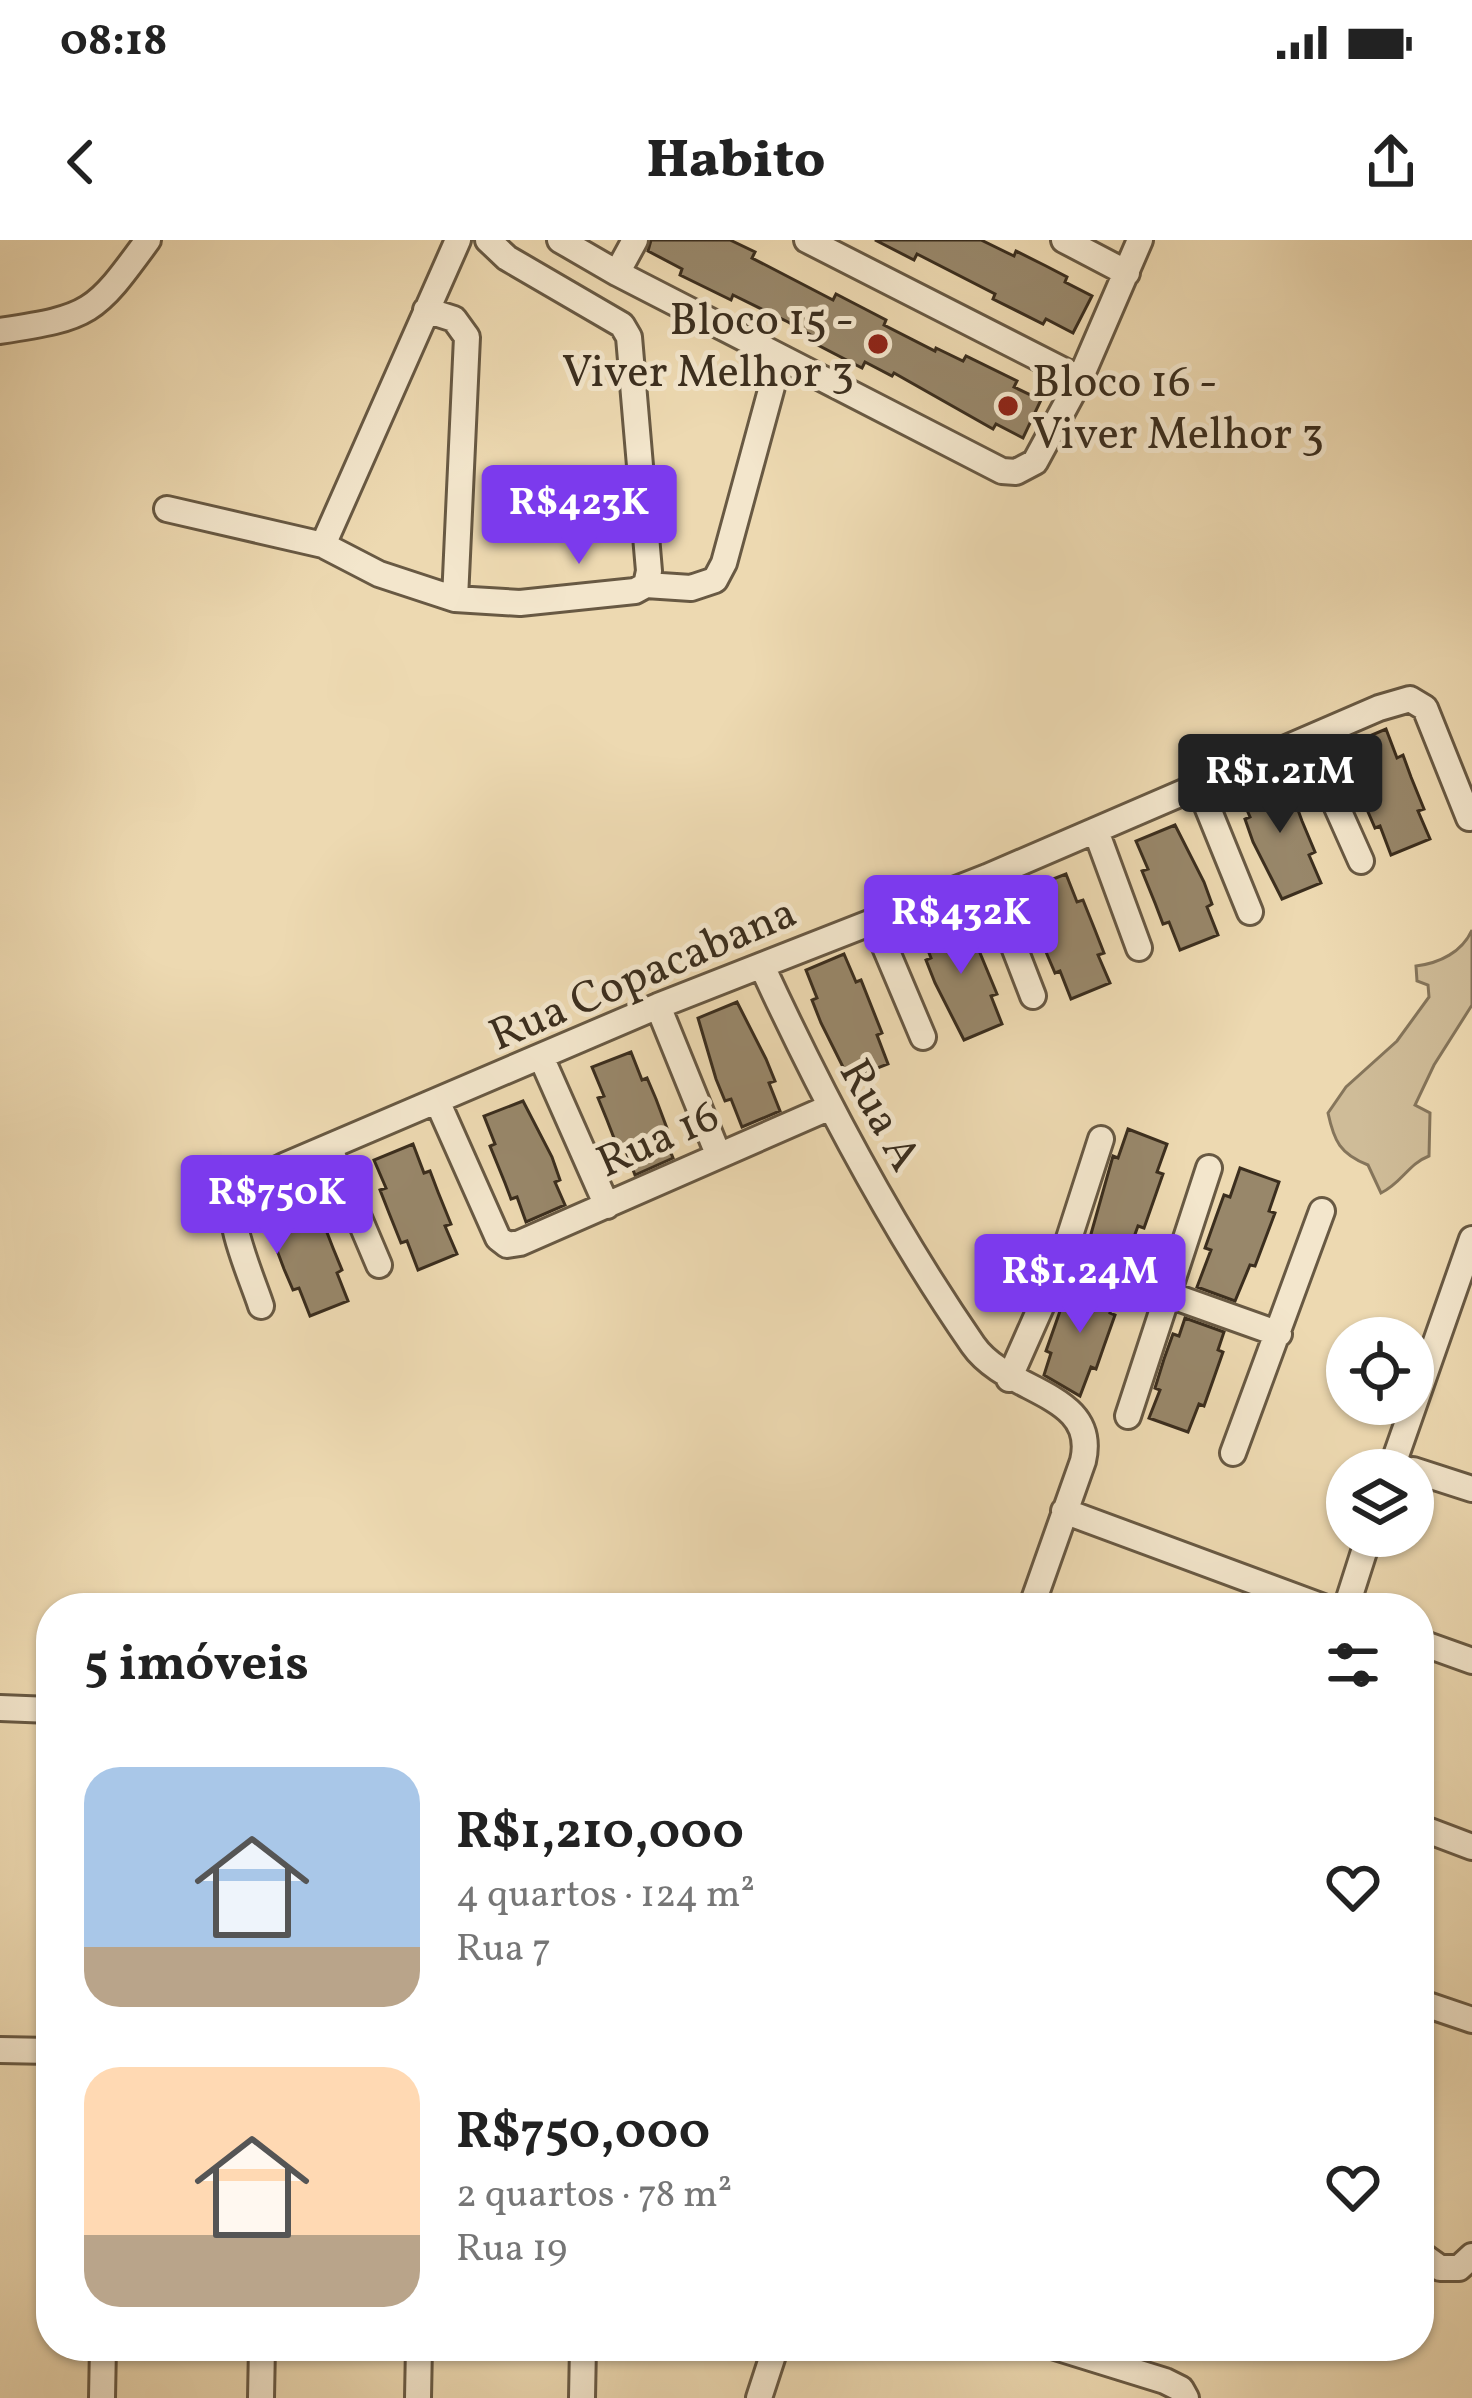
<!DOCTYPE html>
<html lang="pt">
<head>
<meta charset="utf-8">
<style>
	body { margin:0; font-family:Vollkorn,serif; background:#f6f6f6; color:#222; height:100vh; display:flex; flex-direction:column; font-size:45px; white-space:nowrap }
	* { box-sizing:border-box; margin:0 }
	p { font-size:39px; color:#767676 }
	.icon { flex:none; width:66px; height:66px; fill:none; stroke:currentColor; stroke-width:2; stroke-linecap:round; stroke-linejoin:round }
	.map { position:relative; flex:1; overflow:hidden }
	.side { position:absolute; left:36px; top:1353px; width:1398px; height:768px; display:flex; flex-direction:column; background:#fff; border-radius:48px; box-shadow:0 3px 9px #0004 }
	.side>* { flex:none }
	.buttons { position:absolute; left:1326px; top:1077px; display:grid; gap:24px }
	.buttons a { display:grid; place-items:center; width:108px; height:108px; border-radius:50%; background:#fff; box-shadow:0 3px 9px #0004; font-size:60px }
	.price { position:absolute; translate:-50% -102px; padding:0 27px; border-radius:12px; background:#7c3aed; color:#fff; font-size:39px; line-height:78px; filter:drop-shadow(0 3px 6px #0008) }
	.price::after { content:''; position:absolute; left:50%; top:72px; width:36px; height:27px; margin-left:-18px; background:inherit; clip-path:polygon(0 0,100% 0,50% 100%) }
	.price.selected { background:#222; color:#fff }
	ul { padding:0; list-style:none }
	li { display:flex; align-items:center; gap:36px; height:300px; padding:0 48px }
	li span { display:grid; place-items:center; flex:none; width:336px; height:240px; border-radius:36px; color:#555 }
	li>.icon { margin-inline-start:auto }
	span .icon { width:144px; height:144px; fill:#fffc; stroke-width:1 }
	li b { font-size:51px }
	h2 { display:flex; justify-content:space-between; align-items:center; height:144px; padding:0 48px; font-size:51px }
	.status { display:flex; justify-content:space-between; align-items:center; height:84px; padding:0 60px; background:#fff; direction:ltr }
	.status svg { height:33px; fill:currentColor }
	header { display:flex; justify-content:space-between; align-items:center; height:156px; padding:0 48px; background:#fff; font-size:54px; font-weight:800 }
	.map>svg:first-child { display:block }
</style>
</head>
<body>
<div class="status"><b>08:18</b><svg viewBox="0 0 49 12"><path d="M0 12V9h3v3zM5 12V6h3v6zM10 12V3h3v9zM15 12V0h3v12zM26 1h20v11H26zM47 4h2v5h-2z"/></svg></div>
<header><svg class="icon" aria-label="back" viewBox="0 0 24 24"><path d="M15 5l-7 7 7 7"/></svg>Habito<svg class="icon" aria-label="share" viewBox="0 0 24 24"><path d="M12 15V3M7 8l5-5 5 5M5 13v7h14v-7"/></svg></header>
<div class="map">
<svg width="1472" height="2158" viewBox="0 0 1472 2158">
	<rect width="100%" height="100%" fill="#edd9b1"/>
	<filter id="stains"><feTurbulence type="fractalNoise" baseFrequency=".00167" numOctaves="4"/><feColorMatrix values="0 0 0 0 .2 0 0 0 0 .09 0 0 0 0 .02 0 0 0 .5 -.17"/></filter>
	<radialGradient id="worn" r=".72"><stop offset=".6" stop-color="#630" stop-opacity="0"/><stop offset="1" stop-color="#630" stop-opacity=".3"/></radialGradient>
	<path fill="#cfbc98" stroke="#85755b" stroke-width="3" d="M1472,690V765L1434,825L1415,865L1430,873L1429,916C1408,924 1402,943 1381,953L1368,925C1340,914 1334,901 1328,873L1346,847L1397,801L1429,757L1428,745L1417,741L1416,726C1440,723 1462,712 1472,690Z"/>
	<path fill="#98876a" stroke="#3b2e1e" stroke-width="3" d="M651,0H730L755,12L752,18L833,60L836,54L865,69L886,80L884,85L935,111L936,108L963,121L966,116L1017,141L1014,147L1041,160L1023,198L996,184L993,189L894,133L892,136L865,122L862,128L812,102L814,97L788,82L733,55L731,60L680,35L682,29L648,11Z
		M875,0H981L1014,16L1016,11L1046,26L1067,37L1065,42L1092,56L1073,93L1046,79L1043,84L993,59L995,54L917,14L914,20Z
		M1386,489L1397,518L1403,515L1411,537L1424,569L1418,571L1430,599L1391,615L1380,586L1375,588L1362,558L1354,535L1359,533L1348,505Z
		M1277,533L1288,562L1294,559L1302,581L1315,612L1309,615L1321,643L1282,659L1253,602L1245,579L1250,577L1238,549Z
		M1175,585L1204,642L1212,664L1207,667L1218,695L1180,710L1169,682L1163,684L1155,663L1142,631L1148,629L1136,601Z
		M1066,634L1077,662L1083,660L1095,690L1104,713L1098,715L1110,743L1071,759L1060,731L1055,733L1046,712L1034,680L1039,677L1027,649Z
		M958,675L970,703L975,701L997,754L991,756L1002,784L964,800L935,743L926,720L931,718L920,690Z
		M844,714L856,742L861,740L882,793L877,795L888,824L849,839L821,783L812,760L817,758L806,730Z
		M737,762L766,819L775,841L769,843L780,871L742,887L731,859L725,861L716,839L698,778Z
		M631,812L642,840L647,838L656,859L668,891L663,893L673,918L635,935L625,909L619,911L607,880L598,858L604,856L592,827Z
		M523,861L552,917L560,940L555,942L565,965L526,982L517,957L511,959L505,943L490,906L495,904L484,876Z
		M1128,889L1167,904L1157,932L1163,934L1144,988L1138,986L1125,1022L1089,1009V1001L1113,916L1118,918Z
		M413,904L424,933L430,931L438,952L451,984L445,986L457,1014L418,1030L407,1001L401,1003L389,973L380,950L386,948L374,920Z
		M1240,928L1279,942L1269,971L1275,973L1255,1026L1250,1025L1235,1061L1197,1047L1211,1010L1205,1008L1216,977L1224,955L1230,957Z
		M305,951L316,980L321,977L333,1008L342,1030L337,1033L348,1061L310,1076L299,1048L293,1050L284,1029L272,997L278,995L266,967Z
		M1078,1040L1117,1054L1110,1073L1115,1075L1104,1106L1096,1129L1091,1127L1080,1156L1044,1135L1051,1113L1046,1111L1065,1057L1071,1059Z
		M1185,1078L1224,1092L1218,1110L1223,1112L1204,1166L1199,1164L1188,1192L1149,1178L1160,1150L1155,1148L1164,1119L1173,1094L1179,1096Z"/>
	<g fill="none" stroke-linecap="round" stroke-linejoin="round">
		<defs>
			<path id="minor" d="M560,0L617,33L1002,231L1016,232L1035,222L1080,139L1140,0
				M807,0L1080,139
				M1064,0L1127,33
				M617,33L635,0
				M426,70L454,79L467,97L455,359L520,363L635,351L646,345L649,331L629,97L622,85L507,18L488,0
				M0,91C91,77 94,74 148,0
				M167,269L323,305L458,0
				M323,305L379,334L455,359
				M646,345L691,348L715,340L724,323L780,117
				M1307,500L1361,621
				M1198,544L1250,672
				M1096,591L1139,708
				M987,637L1033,756
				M874,681L923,797
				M762,726C823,858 890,985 973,1105C1007,1154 1099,1152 1083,1221L1031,1368
				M658,766L718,914
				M542,819L607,966
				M438,863L498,998L507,1005L520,1003L828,868
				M329,907L379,1025
				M1063,1017L1279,1094
				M261,1066C254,1043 223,975 236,955C245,941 271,933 286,925L658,766L987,637L1379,468L1410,459L1425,468L1469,578
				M1009,1139L1063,1017L1101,899
				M1128,1176L1209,928
				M1233,1213L1322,971
				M1391,1230L1472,999
				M1413,1230L1472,1249
				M1064,1271L1326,1368
				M1346,1368L1369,1296
				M1419,1402L1472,1421
				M0,1468L51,1470
				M1419,1587L1472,1607
				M1419,1762L1472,1780
				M0,1810L51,1811
				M1419,2013L1440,2028H1459L1472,2016
				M1052,2106L1165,2141L1181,2149L1186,2158
				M102,2158L103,2106
				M261,2158L262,2106
				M418,2158L419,2106
				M582,2158L583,2106
				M759,2158L776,2106"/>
		</defs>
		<use href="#minor" stroke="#685943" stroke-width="30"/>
		<use href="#minor" stroke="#f3e6cc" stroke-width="24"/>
	</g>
	<g fill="#8f2418" stroke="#f3e6cc" stroke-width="4.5">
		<circle cx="878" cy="104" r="12"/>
		<circle cx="1008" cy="166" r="12"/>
	</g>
	<g text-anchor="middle" stroke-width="10" stroke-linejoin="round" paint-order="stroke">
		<g font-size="45" fill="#3b2e1e" stroke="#f3e6cc" text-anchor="end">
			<text x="854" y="94">Bloco 15 -<tspan x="854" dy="52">Viver Melhor 3</tspan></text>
			<text x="1032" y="156" text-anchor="start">Bloco 16 -<tspan x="1032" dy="52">Viver Melhor 3</tspan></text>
		</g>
		<g font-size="45" fill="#3b2e1e" stroke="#f3e6cc">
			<text transform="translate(642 732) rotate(-23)" y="16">Rua Copacabana</text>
			<text transform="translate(882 874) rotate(61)" y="16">Rua A</text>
			<text transform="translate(657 897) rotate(-24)" y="16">Rua 16</text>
		</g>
	</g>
	<rect width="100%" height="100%" filter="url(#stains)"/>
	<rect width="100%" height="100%" fill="url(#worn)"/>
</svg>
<div class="buttons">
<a><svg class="icon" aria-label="locate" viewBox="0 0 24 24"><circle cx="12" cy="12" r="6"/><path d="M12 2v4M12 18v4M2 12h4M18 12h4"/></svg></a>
<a><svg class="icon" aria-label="layers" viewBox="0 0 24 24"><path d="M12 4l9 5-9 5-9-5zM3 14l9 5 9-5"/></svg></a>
</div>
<b class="price" style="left:579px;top:327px">R$423K</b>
<b class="price selected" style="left:1280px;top:596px">R$1.21M</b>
<b class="price" style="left:961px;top:737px">R$432K</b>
<b class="price" style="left:277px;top:1017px">R$750K</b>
<b class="price" style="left:1080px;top:1096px">R$1.24M</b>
<section class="side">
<h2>5 imóveis<svg class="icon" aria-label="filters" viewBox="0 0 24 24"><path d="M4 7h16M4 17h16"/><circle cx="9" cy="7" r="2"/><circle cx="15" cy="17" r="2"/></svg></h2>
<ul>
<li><span style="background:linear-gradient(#a9c7e8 75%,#b9a48a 0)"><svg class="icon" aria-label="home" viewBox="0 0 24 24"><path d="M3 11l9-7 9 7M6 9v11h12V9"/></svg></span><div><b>R$1,210,000</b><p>4 quartos · 124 m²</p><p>Rua 7</p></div><svg class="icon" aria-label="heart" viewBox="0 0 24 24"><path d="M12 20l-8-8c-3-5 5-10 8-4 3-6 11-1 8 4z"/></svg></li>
<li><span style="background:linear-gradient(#ffd9b3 70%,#b9a48a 0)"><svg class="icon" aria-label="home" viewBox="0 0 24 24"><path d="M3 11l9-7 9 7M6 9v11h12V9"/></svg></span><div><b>R$750,000</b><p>2 quartos · 78 m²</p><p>Rua 19</p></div><svg class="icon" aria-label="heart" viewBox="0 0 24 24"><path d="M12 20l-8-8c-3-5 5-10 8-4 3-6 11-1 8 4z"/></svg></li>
</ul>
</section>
</div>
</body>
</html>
